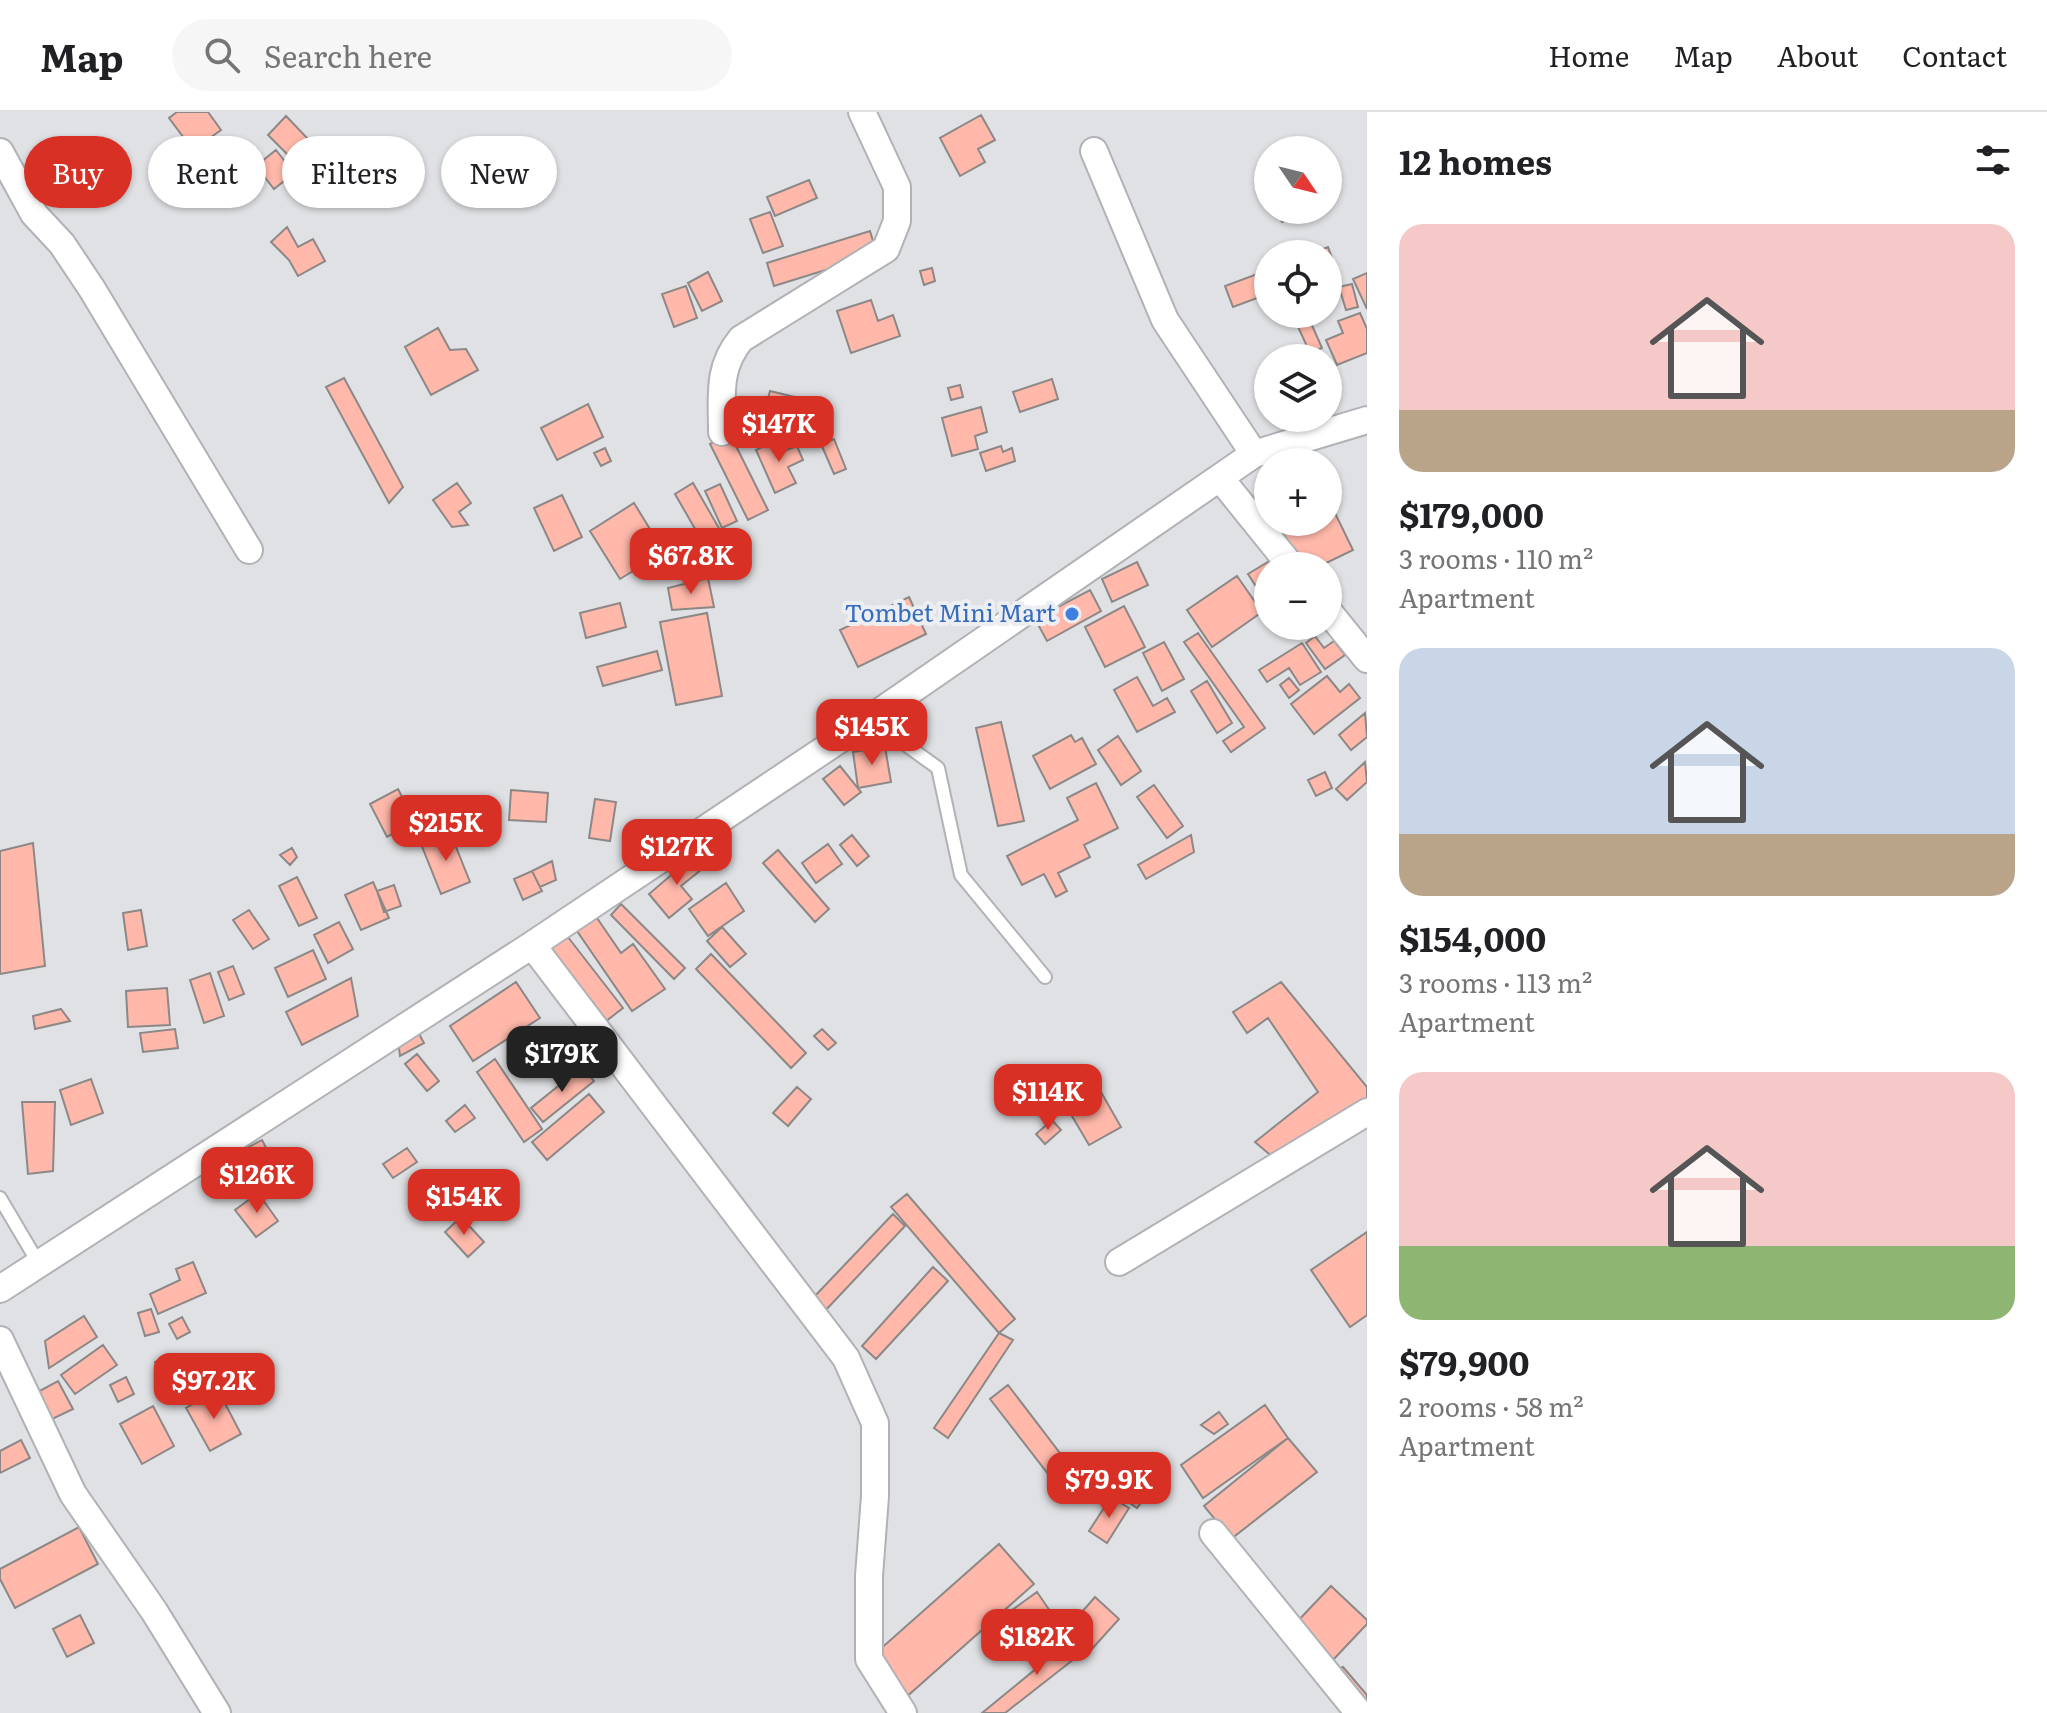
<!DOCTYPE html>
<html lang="en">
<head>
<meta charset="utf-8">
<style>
	body { margin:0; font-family:Literata,serif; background:#f6f6f6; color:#202124; height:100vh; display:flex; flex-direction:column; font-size:30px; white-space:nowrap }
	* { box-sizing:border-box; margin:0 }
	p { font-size:26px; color:#757577 }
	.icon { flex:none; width:44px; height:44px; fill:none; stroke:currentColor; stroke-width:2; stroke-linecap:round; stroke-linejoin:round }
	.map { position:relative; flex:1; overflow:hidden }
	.side { display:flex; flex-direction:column; background:#fff; width:680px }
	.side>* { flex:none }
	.hud { position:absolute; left:24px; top:24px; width:760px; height:72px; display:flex; gap:16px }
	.needle { width:52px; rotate:125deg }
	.fabs { position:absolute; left:1254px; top:24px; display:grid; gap:16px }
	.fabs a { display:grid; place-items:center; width:88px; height:88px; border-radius:50%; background:#fff; box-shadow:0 2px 6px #0004; font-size:40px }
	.price { position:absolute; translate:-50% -68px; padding:0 18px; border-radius:16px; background:#d93025; color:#fff; font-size:26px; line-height:52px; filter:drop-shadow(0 2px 4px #0008) }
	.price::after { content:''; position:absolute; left:50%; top:48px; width:24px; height:18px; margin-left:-12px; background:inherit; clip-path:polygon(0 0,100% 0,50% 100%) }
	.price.active { background:#222; color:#fff }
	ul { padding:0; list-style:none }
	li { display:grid; align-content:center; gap:16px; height:424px; padding:0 32px }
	li span { display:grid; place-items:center; height:248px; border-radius:24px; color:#555 }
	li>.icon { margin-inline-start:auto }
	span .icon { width:144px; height:144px; fill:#fffc; stroke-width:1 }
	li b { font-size:34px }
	h2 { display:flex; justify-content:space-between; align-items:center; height:96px; padding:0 32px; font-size:34px }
	.pill { padding:0 28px; border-radius:36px; background:#fff; box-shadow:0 2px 6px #0004; font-size:28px; line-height:72px }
	.pill.active { background:#d93025; color:#fff }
	header { display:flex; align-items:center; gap:48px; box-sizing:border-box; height:112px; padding:0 40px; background:#fff; border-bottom:2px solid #e0e0e0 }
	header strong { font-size:38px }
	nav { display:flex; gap:44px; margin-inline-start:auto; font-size:28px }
	.search { width:560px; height:72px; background:#f6f6f6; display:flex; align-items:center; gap:20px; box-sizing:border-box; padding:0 28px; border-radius:44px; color:#757577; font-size:30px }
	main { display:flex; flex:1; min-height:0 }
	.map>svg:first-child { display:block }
</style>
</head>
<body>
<header>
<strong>Map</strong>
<div class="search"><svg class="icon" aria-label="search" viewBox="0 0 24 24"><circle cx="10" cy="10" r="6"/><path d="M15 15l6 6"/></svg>Search here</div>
<nav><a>Home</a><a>Map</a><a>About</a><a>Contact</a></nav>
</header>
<main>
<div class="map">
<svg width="1367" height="1601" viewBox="0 0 1367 1601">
	<rect width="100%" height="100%" fill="#e0e1e4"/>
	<path fill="#ffb8aa" stroke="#8b8887" stroke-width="2" d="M177,0H208L221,18L193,38L169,6Z
		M981,3L995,28L978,37L985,50L960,64L940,26Z
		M286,4L309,28L292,47L268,23Z
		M276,38L294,61L274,77L256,54Z
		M809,68L817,86L775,104L767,85Z
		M1277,98H1310L1282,110Z
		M770,100L783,134L763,141L750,107Z
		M287,115L298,135L313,127L325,149L298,164L289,148L271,130Z
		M870,119L877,142L774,174L767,151Z
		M1328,135L1336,157L1328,160V142H1310Z
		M932,156L935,169L924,173L920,159Z
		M1268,158V182L1233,195L1225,174Z
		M708,160L722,189L702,199L688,171Z
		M1367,161V197L1353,167Z
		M1352,172L1358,195L1346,198L1339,175Z
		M686,174L697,206L674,215L662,182Z
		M871,188L878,209L893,203L900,224L851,241L837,199Z
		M1360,201L1367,217V241L1337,253L1326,228L1343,221L1338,209Z
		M1307,202L1322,236L1310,241L1294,206Z
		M438,216L450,238L466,237L478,258L431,283L405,235Z
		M344,266L403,375L389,391L326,275Z
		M1052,267L1058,287L1020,300L1013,280Z
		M960,273L963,285L951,288L948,276Z
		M770,279L799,286L796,298L767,290Z
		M588,292L603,325L557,348L541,316Z
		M981,295L987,320L975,324L978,337L952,344L942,306Z
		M730,322L768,398L748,408L710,332Z
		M779,327L784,339L797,334L803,348L788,355L796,371L775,381L756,338Z
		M834,327L846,357L834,362L821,332Z
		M1001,334L1003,340L1012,336L1015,349L986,359L980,341Z
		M605,336L611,349L601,354L594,341Z
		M457,371L471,391L459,400L468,413L452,415L433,388Z
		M693,371L720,418L702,429L675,382Z
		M720,372L737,409L722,416L705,379Z
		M562,383L582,425L554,439L534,396Z
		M634,391L664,440L620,467L590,419Z
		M1333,397L1353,438L1320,454H1298L1277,411L1328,410V399Z
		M1271,448L1275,454H1268V493L1248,462Z
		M1137,450L1148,473L1112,490L1102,467Z
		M1237,464L1262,500L1212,535L1187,498Z
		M708,466L714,495L672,498L668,476Z
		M1090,478L1101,499L1047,529L1035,507Z
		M909,485L926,522L858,555L840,518Z
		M620,491L626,515L586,526L580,501Z
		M1124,494L1145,535L1105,555L1085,515Z
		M707,501L722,584L676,593L660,510Z
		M1198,521L1265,616L1231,640L1223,629L1244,615L1184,530Z
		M1315,524L1324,536L1334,529L1345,543L1325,557L1306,531Z
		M1164,530L1184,567L1162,579L1143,541Z
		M1302,531L1321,560L1300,573L1289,556L1267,570L1259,558Z
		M657,539L662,558L603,574L597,555Z
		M1327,564L1340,580L1349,572L1360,586L1314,622L1291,592Z
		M1137,565L1153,594L1167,586L1175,600L1137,620L1114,578Z
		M1289,566L1299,578L1289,586L1280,573Z
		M1207,569L1232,611L1217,621L1191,579Z
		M1365,601L1367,625L1351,638L1339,623Z
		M1001,610L1024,709L998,714L976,616Z
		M1071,623L1075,630L1082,626L1096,652L1050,677L1033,644Z
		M1118,624L1141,659L1121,673L1098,638Z
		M885,635L891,670L858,676L853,640Z
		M1365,650L1367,670L1347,688L1336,677Z
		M840,654L861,680L844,693L823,667Z
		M1325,660L1332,676L1316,684L1308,668Z
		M1096,671L1118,716L1084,733L1090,745L1058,761L1067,779L1056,785L1044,762L1022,773L1007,744L1078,708L1067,686Z
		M1154,673L1183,714L1167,726L1137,685Z
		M398,677L415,710L387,725L370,692Z
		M511,678L548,681L546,710L509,708Z
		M595,687L616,690L610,729L589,726Z
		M450,720L470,770L441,782L421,732Z
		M852,723L869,744L857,754L840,733Z
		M1191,723L1194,740L1146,767L1138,753Z
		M33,731L45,854L0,862V739Z
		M828,732L842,752L816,771L802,751Z
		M292,736L297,745L290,753L280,743Z
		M778,738L829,797L815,810L763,751Z
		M697,741L707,753L681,774L692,787L669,806L649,782Z
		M552,749L556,768L540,775L532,759Z
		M532,759L542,779L523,788L514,767Z
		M297,765L317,806L299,814L279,774Z
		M373,770L389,806L361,818L345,783Z
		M726,771L744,799L708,824L689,797Z
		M394,773L401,794L384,800L377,779Z
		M621,792L685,856L674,867L611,803Z
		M141,798L147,834L128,838L123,801Z
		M249,798L269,827L253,837L233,808Z
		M597,806L621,841L633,832L665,877L632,899L577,819Z
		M339,810L353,837L328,851L314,823Z
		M722,815L746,842L730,855L707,829Z
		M564,820L623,896L601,913L542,837Z
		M313,838L326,867L288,885L275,856Z
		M711,842L806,941L791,956L696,857Z
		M233,854L244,882L229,888L218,860Z
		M210,861L224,904L204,911L190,868Z
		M351,866L358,904L302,933L286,900Z
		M516,870L540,906L473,949L450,914Z
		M1281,870L1367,975V986L1275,1047L1255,1030L1318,980L1268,906L1247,921L1233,900Z
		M167,876L170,913L128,915L126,879Z
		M61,897L70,909L35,917L33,904Z
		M175,917L178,936L143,940L140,921Z
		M822,917L836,931L828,938L814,924Z
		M417,918L424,931L400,944L398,928Z
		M555,920L578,953L560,966L538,932Z
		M417,942L439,969L427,979L405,952Z
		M495,947L542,1017L524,1030L477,960Z
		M582,955L594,969L543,1010L531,996Z
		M91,967L103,1001L71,1013L60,978Z
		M797,975L811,987L788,1014L773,1001Z
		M1101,980L1121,1015L1089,1033L1069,999Z
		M589,982L604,1000L547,1048L532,1030Z
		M22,990H55L53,1059L28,1062Z
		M465,993L475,1006L455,1020L446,1009Z
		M1052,1008L1061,1018L1045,1032L1036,1022Z
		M262,1028L279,1060L243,1079L226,1047Z
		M407,1036L417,1050L393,1066L383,1052Z
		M258,1081L278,1109L256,1125L235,1098Z
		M907,1082L1015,1207L999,1221L891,1095Z
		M893,1102L905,1114L823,1201L814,1185Z
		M461,1105L484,1130L468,1145L445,1120Z
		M1367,1120V1203L1350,1215L1311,1158Z
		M193,1150L206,1181L158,1202L150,1182L180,1168L176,1157Z
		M933,1155L948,1169L876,1247L862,1234Z
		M151,1197L159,1220L145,1224L138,1201Z
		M84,1204L97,1225L49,1256L45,1229Z
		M182,1205L190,1220L177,1227L169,1212Z
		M999,1221L1013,1228L948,1326L934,1316Z
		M103,1233L117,1253L75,1282L61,1263Z
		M172,1243L176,1253L201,1244L208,1262L166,1278L155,1250Z
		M126,1265L134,1282L118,1290L110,1273Z
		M58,1269L73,1297L48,1309L34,1282Z
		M1008,1273L1082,1370L1069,1389L990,1287Z
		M218,1278L241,1322L210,1339L186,1296Z
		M1265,1293L1288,1326L1203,1386L1181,1353Z
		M153,1294L174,1334L142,1352L120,1312Z
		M1219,1300L1228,1312L1214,1322L1201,1313Z
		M1288,1326L1317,1360L1231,1427L1204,1394Z
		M21,1328L30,1346L0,1361V1339Z
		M1140,1363L1154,1373L1137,1396L1123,1386Z
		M1111,1385L1129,1396L1107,1431L1089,1419Z
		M79,1415L98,1452L15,1496L0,1467V1457Z
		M999,1432L1034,1472L904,1587L869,1547Z
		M1331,1474L1367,1508V1512L1332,1549L1294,1513Z
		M1037,1480L1067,1524L1039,1544L1012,1498Z
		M1095,1485L1119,1507L1091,1538L1067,1517Z
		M80,1503L94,1531L67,1545L53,1517Z
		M1076,1524L1083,1540L1005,1601H982Z
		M1343,1555L1367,1583V1601L1330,1560Z"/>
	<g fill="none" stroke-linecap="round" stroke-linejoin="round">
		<defs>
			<path id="lane" d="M855,619L895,625L938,656L961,763L1045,865
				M0,1086L39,1152"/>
			<path id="street" d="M1094,39L1165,208L1254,342
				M0,40L34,102L62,132L92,177L249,438
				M722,320C722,284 717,256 741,227L886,137L897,109V75L862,0
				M1220,366L1291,454
				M1328,499L1367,547
				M532,833L846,1246L875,1311V1384L869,1464V1547L903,1601
				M1119,1150L1367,1000
				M0,1177L532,833L852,619L1254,342L1367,308
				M0,1228L73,1382L154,1499L217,1601
				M1213,1421L1359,1601"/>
		</defs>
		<use href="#lane" stroke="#b0b2b5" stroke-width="16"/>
		<use href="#street" stroke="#b0b2b5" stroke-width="30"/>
		<use href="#lane" stroke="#fff" stroke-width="12"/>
		<use href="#street" stroke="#fff" stroke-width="26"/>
	</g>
	<circle fill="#3f7fe0" stroke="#edeef1" stroke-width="3" cx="1072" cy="502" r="8"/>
	<g text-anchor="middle" stroke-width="8" stroke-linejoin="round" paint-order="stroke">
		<g font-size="24" fill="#366cbe" stroke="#edeef1" text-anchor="end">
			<text x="1056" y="510">Tombet Mini Mart</text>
		</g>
	</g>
</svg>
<div class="fabs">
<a><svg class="needle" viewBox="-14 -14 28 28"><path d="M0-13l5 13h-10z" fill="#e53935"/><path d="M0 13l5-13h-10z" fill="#757577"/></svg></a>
<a><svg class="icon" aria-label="locate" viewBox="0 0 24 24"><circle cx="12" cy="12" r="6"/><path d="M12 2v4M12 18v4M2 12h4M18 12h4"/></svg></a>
<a><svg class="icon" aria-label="layers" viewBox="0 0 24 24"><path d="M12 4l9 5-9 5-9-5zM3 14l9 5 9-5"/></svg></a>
<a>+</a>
<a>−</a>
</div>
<b class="price" style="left:779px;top:352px">$147K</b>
<b class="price" style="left:691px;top:484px">$67.8K</b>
<b class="price" style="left:872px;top:655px">$145K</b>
<b class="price" style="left:446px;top:751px">$215K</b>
<b class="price" style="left:677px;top:775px">$127K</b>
<b class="price active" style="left:562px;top:982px">$179K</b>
<b class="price" style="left:1048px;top:1020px">$114K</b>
<b class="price" style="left:257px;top:1103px">$126K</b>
<b class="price" style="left:464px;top:1125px">$154K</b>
<b class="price" style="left:214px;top:1309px">$97.2K</b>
<b class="price" style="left:1109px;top:1408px">$79.9K</b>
<b class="price" style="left:1037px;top:1565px">$182K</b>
<div class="hud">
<a class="pill active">Buy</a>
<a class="pill">Rent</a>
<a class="pill">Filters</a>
<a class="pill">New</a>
</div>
</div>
<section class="side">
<h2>12 homes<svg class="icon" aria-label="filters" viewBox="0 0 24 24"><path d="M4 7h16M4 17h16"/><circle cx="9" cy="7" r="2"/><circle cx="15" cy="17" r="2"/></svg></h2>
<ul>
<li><span style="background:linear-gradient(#f6c9c9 75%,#b9a48a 0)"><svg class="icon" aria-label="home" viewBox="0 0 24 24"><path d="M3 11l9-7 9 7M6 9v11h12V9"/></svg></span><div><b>$179,000</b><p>3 rooms · 110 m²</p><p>Apartment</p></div></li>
<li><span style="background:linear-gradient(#c9d6e8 75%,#b9a48a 0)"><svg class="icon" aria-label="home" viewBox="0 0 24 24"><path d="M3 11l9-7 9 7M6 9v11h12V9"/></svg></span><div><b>$154,000</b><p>3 rooms · 113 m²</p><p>Apartment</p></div></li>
<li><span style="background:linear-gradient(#f6c9c9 70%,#8fb573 0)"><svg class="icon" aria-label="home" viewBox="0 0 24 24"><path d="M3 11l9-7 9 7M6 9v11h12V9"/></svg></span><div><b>$79,900</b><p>2 rooms · 58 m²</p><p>Apartment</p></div></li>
</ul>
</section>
</main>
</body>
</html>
